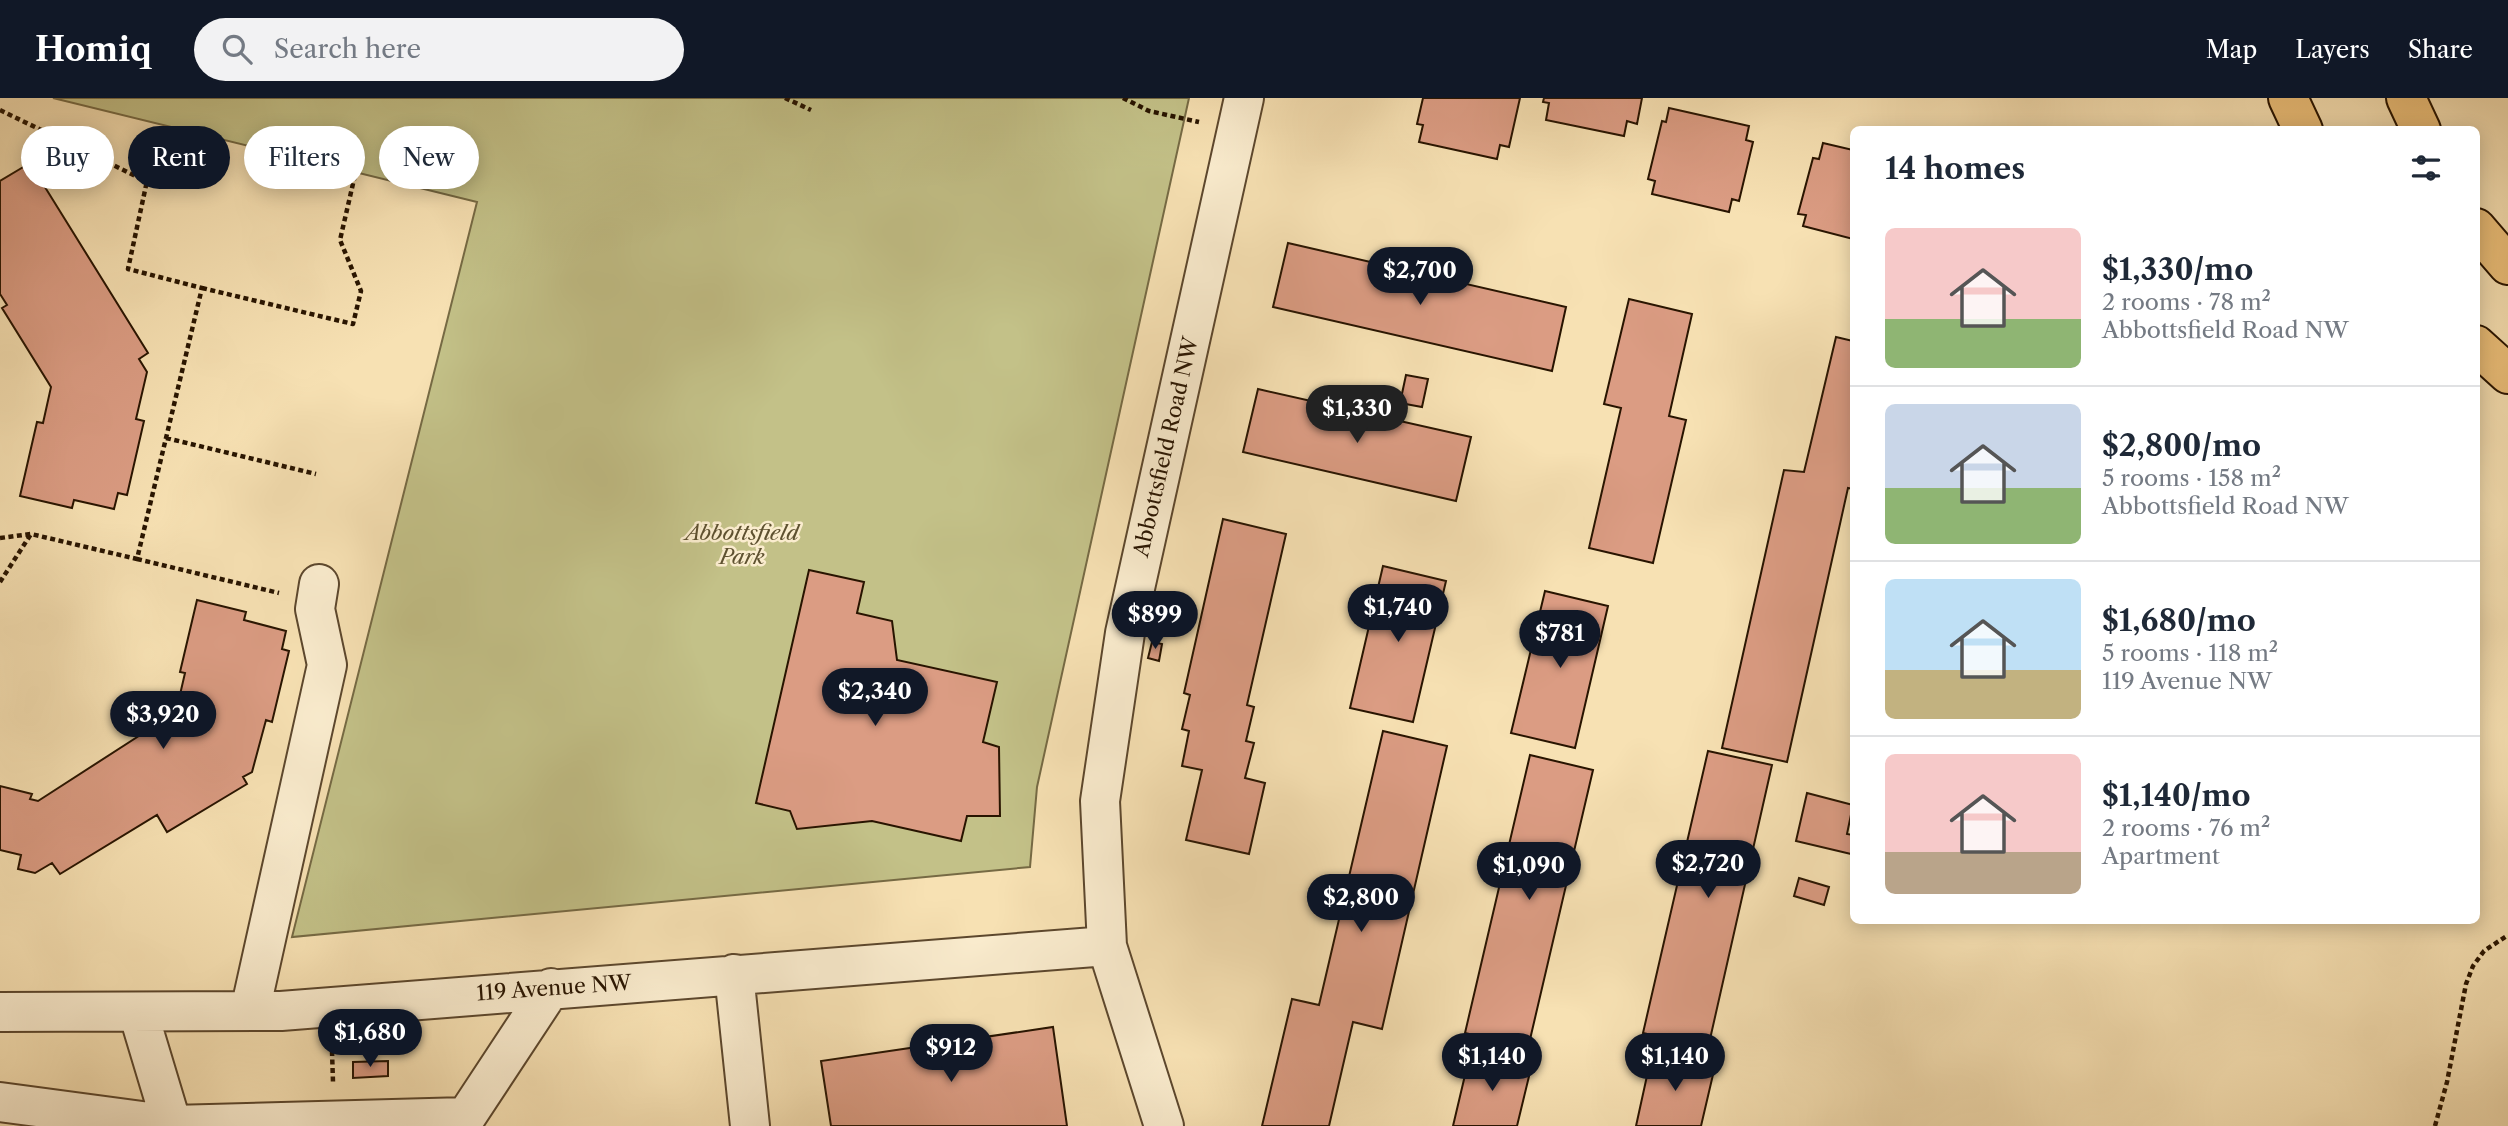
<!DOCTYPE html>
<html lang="en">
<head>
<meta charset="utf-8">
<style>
	body { margin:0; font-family:"Libre Caslon Text",serif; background:#f2f2f3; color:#1f2937; height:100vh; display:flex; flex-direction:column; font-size:26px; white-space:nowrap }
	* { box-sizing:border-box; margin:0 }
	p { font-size:23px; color:#747a83 }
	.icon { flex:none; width:38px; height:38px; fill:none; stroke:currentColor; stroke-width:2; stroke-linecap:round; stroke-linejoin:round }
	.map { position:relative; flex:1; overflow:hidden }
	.panel { position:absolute; left:1850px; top:28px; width:630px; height:798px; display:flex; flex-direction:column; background:#fff; border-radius:10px; box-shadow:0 4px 18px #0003 }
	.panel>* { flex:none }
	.hud { position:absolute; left:21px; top:28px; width:665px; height:63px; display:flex; gap:14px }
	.price { position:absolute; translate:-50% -60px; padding:0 16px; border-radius:24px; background:#111827; color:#fff; font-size:23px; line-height:46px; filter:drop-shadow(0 2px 4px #0008) }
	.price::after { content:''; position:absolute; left:50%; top:42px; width:21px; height:16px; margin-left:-10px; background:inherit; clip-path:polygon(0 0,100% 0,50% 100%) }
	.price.on { background:#222; color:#fff }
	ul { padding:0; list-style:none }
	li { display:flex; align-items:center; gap:21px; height:175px; padding:0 35px }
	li+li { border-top:2px solid #e0e1e3 }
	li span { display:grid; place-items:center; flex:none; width:196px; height:140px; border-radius:10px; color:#555 }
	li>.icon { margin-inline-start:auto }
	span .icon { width:84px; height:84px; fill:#fffc; stroke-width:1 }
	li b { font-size:30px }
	h2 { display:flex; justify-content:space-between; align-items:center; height:84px; padding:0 35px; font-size:30px }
	.pill { padding:0 24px; border-radius:32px; background:#fff; box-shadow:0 4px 18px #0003; font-size:24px; line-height:63px }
	.pill.on { background:#111827; color:#fff }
	header { display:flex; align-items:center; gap:42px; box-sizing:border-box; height:98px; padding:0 35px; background:#111827; color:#fff }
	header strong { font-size:33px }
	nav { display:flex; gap:38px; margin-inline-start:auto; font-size:24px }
	.search { width:490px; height:63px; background:#f2f2f3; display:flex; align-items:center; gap:18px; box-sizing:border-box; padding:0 24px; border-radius:38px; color:#747a83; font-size:26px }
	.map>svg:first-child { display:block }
</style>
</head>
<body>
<header>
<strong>Homiq</strong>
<div class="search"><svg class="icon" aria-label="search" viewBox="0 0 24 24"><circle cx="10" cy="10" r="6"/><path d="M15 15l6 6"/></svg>Search here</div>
<nav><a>Map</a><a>Layers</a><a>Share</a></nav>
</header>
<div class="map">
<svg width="2508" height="1028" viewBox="0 0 2508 1028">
	<rect width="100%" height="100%" fill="#f7e1b3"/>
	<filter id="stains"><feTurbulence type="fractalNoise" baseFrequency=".00286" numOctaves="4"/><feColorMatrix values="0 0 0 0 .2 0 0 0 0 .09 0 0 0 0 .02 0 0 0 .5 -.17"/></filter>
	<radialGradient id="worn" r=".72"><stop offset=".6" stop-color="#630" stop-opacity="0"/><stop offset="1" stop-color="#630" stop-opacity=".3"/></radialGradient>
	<path fill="#c3c188" stroke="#766a44" stroke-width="2" d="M53,0H1189L1037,689L1030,769L292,839L477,104Z"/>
	<path fill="#db9c83" stroke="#281400" stroke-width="2" d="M1423,0H1520L1509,49L1500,47L1497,61L1419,44L1423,27L1417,26Z
		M1544,0H1642L1637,26L1627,23L1624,38L1546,22L1549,5L1543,4Z
		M1669,10L1749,28L1746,42L1753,44L1739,103L1732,101L1729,114L1652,96L1655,83L1648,81L1662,23L1666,24Z
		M1823,45L1853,52V141L1803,128L1806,117L1798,116L1813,60L1819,61Z
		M30,65L148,255L139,261L147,274L136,321L144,323L127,397L118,395L114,411L74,402L72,410L20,398L37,324L43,325L51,289L2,210L7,207L0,196V83Z
		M1288,145L1566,209L1552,273L1273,209Z
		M1629,201L1692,216L1669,318L1686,322L1653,465L1589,450L1621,310L1604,306Z
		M1836,239L1853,243V391L1848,390L1787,664L1722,650L1784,372L1804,374Z
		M1406,277L1428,281L1422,309L1400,305Z
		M1258,291L1471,339L1456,403L1243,354Z
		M1223,421L1286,436L1247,607L1254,609L1246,643L1254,645L1245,680L1265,685L1249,756L1186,742L1202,672L1182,668L1189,633L1182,631L1190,597L1184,595Z
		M1383,468L1446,483L1413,624L1350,610Z
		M809,472L864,484L857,515L892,523L897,562L997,584L983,644L999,649L1000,718H967L961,743L872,723L797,731L790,713L756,705Z
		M1545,493L1608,508L1575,650L1511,635Z
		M197,502L246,514L244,522L286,533L282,551L289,553L272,624L266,622L252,674L243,679L247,686L167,734L157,717L60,776L52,765L35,775L18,771L21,757L0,752V688L32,696L30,701L38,703L176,614L185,575L180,574Z
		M1152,544L1162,546L1159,563L1148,560Z
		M1383,633L1447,648L1382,931L1353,924L1329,1028H1262L1292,901L1319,907Z
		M1708,653L1772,667L1708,950L1643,935Z
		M1530,657L1593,672L1528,950L1465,935Z
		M1807,695L1853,707L1847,736L1853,737L1851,756L1796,743Z
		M1799,780L1829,789L1824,807L1794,798Z
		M1053,929L1067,1028H831L821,963Z
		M1652,955L1715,968L1701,1028H1636Z
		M1470,956L1531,970L1517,1028H1453Z
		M388,963V978L353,980V964Z"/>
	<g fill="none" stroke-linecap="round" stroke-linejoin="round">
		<defs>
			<path id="minor" d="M734,876L750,1028
				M250,913L327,567L315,511L319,486
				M0,914L281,913L1107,848
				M138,914L172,1027L466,1019L551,890
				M0,1004L172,1027
				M1164,1028L1107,848L1100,703L1125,535L1244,0"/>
			<path id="highway" d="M2288,0L2303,32
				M2406,0L2421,32
				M2476,130L2508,167
				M2476,247L2508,276"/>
		</defs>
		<use href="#minor" stroke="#5c472d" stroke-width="42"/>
		<use href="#highway" stroke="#281400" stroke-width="42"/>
		<path stroke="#281400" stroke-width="4.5" stroke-dasharray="5 3.5" stroke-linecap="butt" d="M785,0L811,12
			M1123,0L1149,13L1199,24
			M0,12L156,88
			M202,190L353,226L361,193L340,142L355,77
			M166,340L316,376
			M0,440L31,436L137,461L202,190L128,171L147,83
			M137,461L279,495
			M0,484L31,436
			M332,953L333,984
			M2435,1028L2447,984L2466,886L2473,868L2484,853L2508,837"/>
		<use href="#minor" stroke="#faecce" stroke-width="38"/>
		<use href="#highway" stroke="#ecc07a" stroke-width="38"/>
	</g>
	<g text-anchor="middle" stroke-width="5" stroke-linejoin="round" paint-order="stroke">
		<g font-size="21" fill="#281400" stroke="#faecce">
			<text transform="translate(1166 349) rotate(-77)" y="7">Abbottsfield Road NW</text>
			<text transform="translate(554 890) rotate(-4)" y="7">119 Avenue NW</text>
		</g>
		<g font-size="21" font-style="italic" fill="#5e5130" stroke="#faecce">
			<text x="742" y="442">Abbottsfield<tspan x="742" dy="24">Park</tspan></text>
		</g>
	</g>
	<rect width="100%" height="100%" filter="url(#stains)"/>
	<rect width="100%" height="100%" fill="url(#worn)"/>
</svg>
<b class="price" style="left:1420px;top:209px">$2,700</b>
<b class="price on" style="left:1357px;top:347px">$1,330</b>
<b class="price" style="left:1398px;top:546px">$1,740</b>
<b class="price" style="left:1155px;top:553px">$899</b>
<b class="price" style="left:1560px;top:572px">$781</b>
<b class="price" style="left:875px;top:630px">$2,340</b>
<b class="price" style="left:163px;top:653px">$3,920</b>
<b class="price" style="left:1708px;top:802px">$2,720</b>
<b class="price" style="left:1529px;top:804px">$1,090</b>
<b class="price" style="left:1361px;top:836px">$2,800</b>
<b class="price" style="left:370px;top:971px">$1,680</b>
<b class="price" style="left:951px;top:986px">$912</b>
<b class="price" style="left:1492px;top:995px">$1,140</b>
<b class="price" style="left:1675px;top:995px">$1,140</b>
<div class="hud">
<a class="pill">Buy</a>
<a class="pill on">Rent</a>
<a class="pill">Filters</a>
<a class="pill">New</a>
</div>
<section class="panel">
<h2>14 homes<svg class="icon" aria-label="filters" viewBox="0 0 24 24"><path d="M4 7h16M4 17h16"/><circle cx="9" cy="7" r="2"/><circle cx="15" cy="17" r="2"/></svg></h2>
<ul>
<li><span style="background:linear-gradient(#f6c9c9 65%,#8fb573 0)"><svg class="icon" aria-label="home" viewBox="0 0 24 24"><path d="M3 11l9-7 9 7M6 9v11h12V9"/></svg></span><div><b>$1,330/mo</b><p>2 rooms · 78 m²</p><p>Abbottsfield Road NW</p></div></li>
<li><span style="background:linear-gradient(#c9d6e8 60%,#8fb573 0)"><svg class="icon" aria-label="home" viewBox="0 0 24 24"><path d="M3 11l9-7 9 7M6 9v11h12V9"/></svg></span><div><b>$2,800/mo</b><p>5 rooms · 158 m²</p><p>Abbottsfield Road NW</p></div></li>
<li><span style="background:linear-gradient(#bfe0f5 65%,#c2b280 0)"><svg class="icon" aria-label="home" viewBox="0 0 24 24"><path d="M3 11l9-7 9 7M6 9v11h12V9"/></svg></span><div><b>$1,680/mo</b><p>5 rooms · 118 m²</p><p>119 Avenue NW</p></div></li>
<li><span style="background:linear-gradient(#f6c9c9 70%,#b9a48a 0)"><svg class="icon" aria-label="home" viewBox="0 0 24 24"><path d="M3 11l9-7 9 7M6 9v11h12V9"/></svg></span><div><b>$1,140/mo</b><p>2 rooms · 76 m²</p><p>Apartment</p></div></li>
</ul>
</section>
</div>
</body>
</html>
